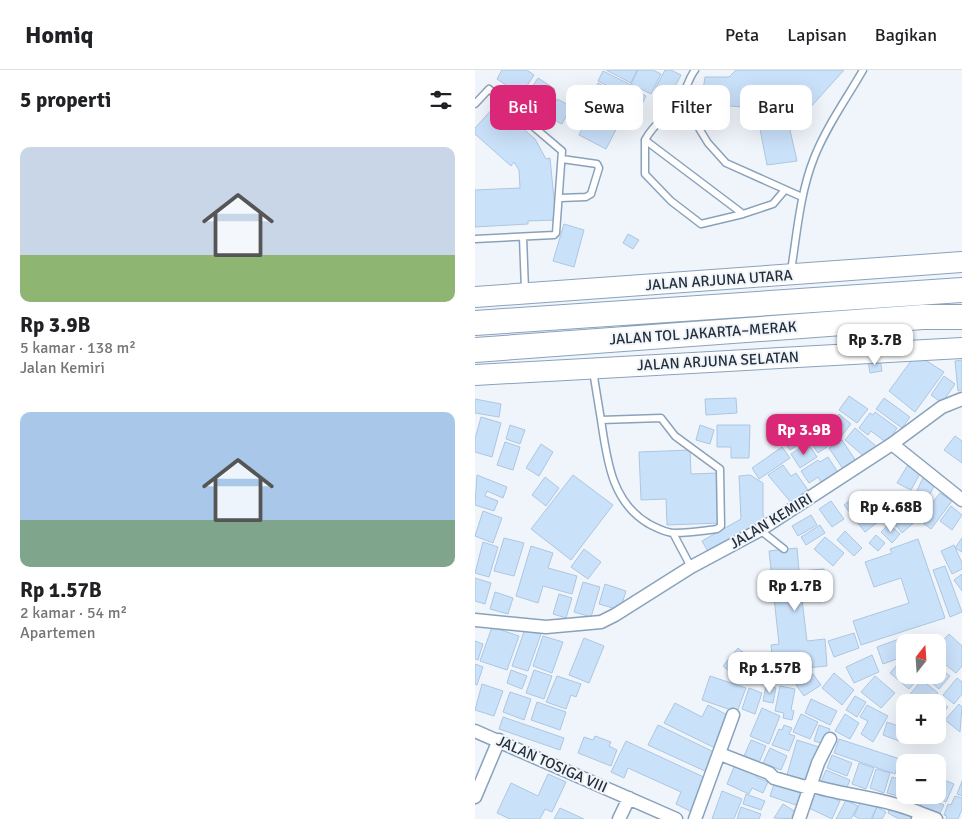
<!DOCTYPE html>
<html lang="id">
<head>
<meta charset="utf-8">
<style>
	body { margin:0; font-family:Signika,sans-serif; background:#f6f6f6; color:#202124; height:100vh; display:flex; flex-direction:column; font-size:19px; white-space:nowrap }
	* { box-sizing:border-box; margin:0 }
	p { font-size:16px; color:#757577 }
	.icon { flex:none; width:28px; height:28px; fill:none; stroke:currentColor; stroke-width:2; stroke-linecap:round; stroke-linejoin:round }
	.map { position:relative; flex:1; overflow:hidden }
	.side { display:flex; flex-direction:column; background:#fff; width:475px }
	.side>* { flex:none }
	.hud { position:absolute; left:15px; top:15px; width:396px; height:45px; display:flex; gap:10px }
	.needle { width:32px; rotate:17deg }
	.buttons { position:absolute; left:421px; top:564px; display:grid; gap:10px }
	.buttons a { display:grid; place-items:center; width:50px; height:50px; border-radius:10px; background:#fff; box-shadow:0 5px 20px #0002; font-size:25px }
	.price { position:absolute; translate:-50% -42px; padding:0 11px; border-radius:10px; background:#fff; color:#222; font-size:16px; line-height:32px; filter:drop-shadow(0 1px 2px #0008) }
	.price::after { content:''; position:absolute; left:50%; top:30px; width:15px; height:11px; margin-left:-8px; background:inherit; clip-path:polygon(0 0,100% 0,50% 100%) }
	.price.current { background:#db2777; color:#fff }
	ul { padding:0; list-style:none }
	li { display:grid; align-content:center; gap:10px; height:265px; padding:0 20px }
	li span { display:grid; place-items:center; height:155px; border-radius:10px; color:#555 }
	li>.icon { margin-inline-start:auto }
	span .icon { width:90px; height:90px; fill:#fffc; stroke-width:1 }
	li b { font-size:21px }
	h2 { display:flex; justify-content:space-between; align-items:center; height:60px; padding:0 20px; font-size:21px }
	.tag { padding:0 18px; border-radius:10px; background:#fff; box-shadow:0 5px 20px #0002; font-size:18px; line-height:45px }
	.tag.current { background:#db2777; color:#fff }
	header { display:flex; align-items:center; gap:30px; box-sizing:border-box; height:70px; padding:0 25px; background:#fff; border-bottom:1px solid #e0e0e0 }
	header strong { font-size:24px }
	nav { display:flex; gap:28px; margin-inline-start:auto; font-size:18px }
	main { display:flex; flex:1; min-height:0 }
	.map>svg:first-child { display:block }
</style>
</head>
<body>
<header>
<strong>Homiq</strong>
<nav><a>Peta</a><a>Lapisan</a><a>Bagikan</a></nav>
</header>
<main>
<section class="side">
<h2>5 properti<svg class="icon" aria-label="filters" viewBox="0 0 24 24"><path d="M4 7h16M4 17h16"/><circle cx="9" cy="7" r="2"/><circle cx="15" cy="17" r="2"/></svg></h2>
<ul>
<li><span style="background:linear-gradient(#c9d6e8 70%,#8fb573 0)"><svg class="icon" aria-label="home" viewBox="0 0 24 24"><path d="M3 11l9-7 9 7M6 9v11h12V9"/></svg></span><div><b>Rp 3.9B</b><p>5 kamar · 138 m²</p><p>Jalan Kemiri</p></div></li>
<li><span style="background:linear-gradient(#a9c7e8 70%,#7fa58c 0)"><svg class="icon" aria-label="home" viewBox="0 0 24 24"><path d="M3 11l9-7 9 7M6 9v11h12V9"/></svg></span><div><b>Rp 1.57B</b><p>2 kamar · 54 m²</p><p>Apartemen</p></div></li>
</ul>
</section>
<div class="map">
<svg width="487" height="749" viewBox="0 0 487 749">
	<rect width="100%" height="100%" fill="#f0f5fb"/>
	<path fill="#cae1fa" stroke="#adc6e1" d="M27,0H52L59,5L46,25L22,9Z
		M131,0H162L156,13Z
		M163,0H178L186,4L176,24L156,14Z
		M190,0H196L206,5L194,28L179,21Z
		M261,0H369L315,60L322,91L292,95L284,54L289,48L274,32L266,37L226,33L230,7H254Z
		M128,1L158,16L153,26L123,11Z
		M63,8L80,19L63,45L46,34Z
		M123,13L149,27L142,41L116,28Z
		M160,20L171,26L161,46L149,40Z
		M82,29L96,36L87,54L73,47Z
		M107,29L118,34L107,56L96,50Z
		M120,34L147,48L131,79L104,65Z
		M21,35L60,69L71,89L75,88L81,150L53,151V154L0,157V120L45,118L44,100L39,92L36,96L0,64V58Z
		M89,154L109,160L99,197L78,191Z
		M153,164L164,170L158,179L148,173Z
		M441,284L469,302L440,342L414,321Z
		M405,289L407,301L395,303L393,291Z
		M487,290V320L483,321L480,291Z
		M469,306L480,314L467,333L456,325Z
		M374,326L393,339L382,353L364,340Z
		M261,328L262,343L231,345L230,329Z
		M409,328L435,347L427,358L401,339Z
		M0,329L26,334L24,347L0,343Z
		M400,342L422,358L412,373L396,361L393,365L384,358L395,343L398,345Z
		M364,344L376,354L364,369L352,360Z
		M6,347L26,353L17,387L0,382V369Z
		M35,355L50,360L45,374L31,369Z
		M225,355L239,360L235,374L221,370Z
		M242,355H275L274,388H256V377H242Z
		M323,357L331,370L315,380L306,367Z
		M345,358L356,374L343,383L332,367Z
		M380,358L402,377L392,389L370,370Z
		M480,366L487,371V393L469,380Z
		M367,370L383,394L370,402L354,378Z
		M30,372L45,377L38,400L22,395Z
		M333,373L342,387L325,398L316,384Z
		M66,374L78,382L64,406L51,398Z
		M307,377L315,388L284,409L277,398Z
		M215,380L216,404L243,403L245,453L192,455L191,429L166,430L164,382Z
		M353,387L366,407L349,417L343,407L334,413L326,401L343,390L345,392Z
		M434,393L447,400L436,420L422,413Z
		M308,395L316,406L321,403L335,423L318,435L293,405Z
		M2,405L32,417L28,428L12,421L10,426L23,431L19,441L0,435Z
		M98,405L138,435L96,490L56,459Z
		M275,405L288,413V445L292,453L235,485L227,471L266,449L264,406Z
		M70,407L84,418L71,436L57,425Z
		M448,408L460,414L447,440L435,435Z
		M414,423L423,436L405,450L395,437Z
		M465,423L477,431L456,459L444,450Z
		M383,424L404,451L390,462L369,435Z
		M356,431L369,449L357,457L344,439Z
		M476,436L487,445L477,460L465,451Z
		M8,441L27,448L18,473L0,466Z
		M435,441L443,449L427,463L420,454Z
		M336,445L342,455L323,466L317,456Z
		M414,454L425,464L417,473L406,462Z
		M345,455L350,463L331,475L326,467Z
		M370,461L387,478L379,486L362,470Z
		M401,465L410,473L403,481L394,473Z
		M350,467L369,483L358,496L339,479Z
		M29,468L49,473L39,506L19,501Z
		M487,468V482L480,478Z
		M443,469L470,548L386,575L378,551L434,533L426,508L399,517L390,492L417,483L415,479Z
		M8,472L23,477L14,507L0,503Z
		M479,475L487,493V499L477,504L466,481Z
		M56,476L78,483L73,498L102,506L97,524L68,516L63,533L41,526Z
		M322,478L324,501L349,499L352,527L327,529L332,571L350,569L352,596L299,601L296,575L304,574L294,481Z
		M109,479L126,492L113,509L96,497Z
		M470,496L487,542L475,547L458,500Z
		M487,504V521L479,510Z
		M0,508L16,513L10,534L0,531Z
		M108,512L125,517L116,547L99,542Z
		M130,514L151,521L145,540L124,534Z
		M20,522L38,528L33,544L15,539Z
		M84,524L97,528L91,548L78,544Z
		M17,557L44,566L32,600L5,591Z
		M50,559L66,564L53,601L37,596Z
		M379,563L384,578L359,587L353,571Z
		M474,564L487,576V596L481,603L462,588V577Z
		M68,566L88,572L77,603L58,596Z
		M109,568L129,576L114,613L94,605Z
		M427,568L430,586L408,594L402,577Z
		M0,571L8,574L3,590L0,589Z
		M263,578L283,595L268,612L248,596Z
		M397,585L404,602L379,613L371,597Z
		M0,594L8,597L2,615L0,614Z
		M423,594L430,600V605H436L442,610L434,619L415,603Z
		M462,596L475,606L464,619L451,608L453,605H462Z
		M36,600L52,606L47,619L32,613Z
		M59,600L77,606L69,629L51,623Z
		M359,603L379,620L367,635L347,618Z
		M338,604L346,615L329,626L321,615Z
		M82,606L106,614L101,627L96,625L91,639L71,632Z
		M235,606L271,618L262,642L227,630Z
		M400,606L420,623L406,638L386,622Z
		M482,608L487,612V624L479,634L468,625Z
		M447,610L463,623L455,632H434L430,630Z
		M7,614L28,621L19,646L0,640Z
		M291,616L301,618L298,633L288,631Z
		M305,616L320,619L316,640L319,641L317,650L308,648L309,643L300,641Z
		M274,618L287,623L280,644L267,639Z
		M35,622L56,629L49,650L28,642Z
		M380,626L391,632L382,647L371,640Z
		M336,629L362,641L355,655L330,643Z
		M464,629L473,637L462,651L461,632Z
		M62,632L91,642L85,660L56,650Z
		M200,633L227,647L233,635L256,647L240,678L189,653Z
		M484,634L487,637L485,662L470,650Z
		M392,635L413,646L398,672L386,664L393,651L385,647Z
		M287,638L305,646L294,674L275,666Z
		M326,644L343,652L335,669L318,662Z
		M370,644L384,653L375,669L360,661Z
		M28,647L89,668L85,680L24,659Z
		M412,652L429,658L424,671L408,665Z
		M183,655L241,683L232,702L173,675Z
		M309,655L317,658L314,664L320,666L314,681L297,675L304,659L307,660Z
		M344,655L355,659L349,674L339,671Z
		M437,665H452L449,671Z
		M120,666L136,672L134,676L142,680L136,696L103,683L109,667L118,670Z
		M364,669L425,689L420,704L359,683Z
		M276,670L291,676L284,693L269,686Z
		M322,670L344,677L330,711L312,705Z
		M151,671L233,709L219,743L201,734L206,722L153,698L149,708L136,702Z
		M295,678L312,686L306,700L288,693Z
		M357,685L377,693L372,706L352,698Z
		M261,692L284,702L281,707L293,712L288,723L277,718L274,724L252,714Z
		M384,693L399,698L391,719L377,714Z
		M401,699L415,703L409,723L395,718Z
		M351,700L375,710L370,722L346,712Z
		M73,704L91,712L77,742L70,739L65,749H35L22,743L36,713L63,726Z
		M417,707L429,711L423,726L412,723Z
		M462,707L479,714L471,732L455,725H462Z
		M301,709L330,718L324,736L295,726Z
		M487,711V726L482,724Z
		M430,716V725H444L442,732L426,727Z
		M247,721L267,729L259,749H237Z
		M341,721L365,731L357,749L334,738Z
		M271,724L290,731L286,740L268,734Z
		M480,726L487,728V739L483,749H471L472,746L469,745L473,734L476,735Z
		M449,727L469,735L463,747L444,739Z
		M387,729L402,737L396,749H385L379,746Z
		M371,730L383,736L376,749H361Z
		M308,734L324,744L321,749L299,748Z
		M416,735L437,746L436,749H424L413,743Z
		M266,737L286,744L284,749H262Z
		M402,737L411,742L407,749H397Z
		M85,738L109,749H79Z"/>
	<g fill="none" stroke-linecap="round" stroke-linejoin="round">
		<defs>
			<path id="service" d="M220,0C213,9 212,19 206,28C196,44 181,50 170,70L268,144L298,134L309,121
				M206,29L233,73L251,93L327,127
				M0,34L14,19L87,81L81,163L79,165L0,169
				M170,70V104L196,131L226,154L268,144
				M85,128L111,127L116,124L124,98L122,94L87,89
				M48,167L50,220
				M316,201C322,163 325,123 339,88C351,57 372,28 388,0
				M118,301L126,350L186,348L200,366L245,399L246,456L242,459C228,461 213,463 199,463C191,463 182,458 174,454C136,432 132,389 126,350
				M285,460L309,479
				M198,463L216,497"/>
			<path id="minor" d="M417,374L487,430
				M0,550L71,557L126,552L140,545L216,497L285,460L417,374L467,337L487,329
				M0,661L201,749
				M245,684L294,703L299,708L334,718
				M334,715C371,726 410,728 445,743
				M0,727L24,670
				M144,749L154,728
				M220,749L258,645
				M324,749L343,693L355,669
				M443,749L445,743L461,749"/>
			<path id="primary" d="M0,227L487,192
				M0,305L487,278"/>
			<path id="motorway" d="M0,253L487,220
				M0,280L448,247H487"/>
		</defs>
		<use href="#service" stroke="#89a2bc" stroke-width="9"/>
		<use href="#minor" stroke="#89a2bc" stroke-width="15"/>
		<use href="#primary" stroke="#89a2bc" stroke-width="22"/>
		<use href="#motorway" stroke="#89a2bc" stroke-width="26"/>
		<use href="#service" stroke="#fff" stroke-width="6"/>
		<use href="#minor" stroke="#fff" stroke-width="12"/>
		<use href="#primary" stroke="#fff" stroke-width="20"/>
		<use href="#motorway" stroke="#fff" stroke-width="24"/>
	</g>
	<g text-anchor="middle" stroke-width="4" stroke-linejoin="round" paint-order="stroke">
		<g font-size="15" fill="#252f3a" stroke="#f0f5fb">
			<text transform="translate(244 210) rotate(-4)" y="5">JALAN ARJUNA UTARA</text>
			<text transform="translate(228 263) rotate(-4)" y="5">JALAN TOL JAKARTA–MERAK</text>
			<text transform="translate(243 291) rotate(-3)" y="5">JALAN ARJUNA SELATAN</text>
			<text transform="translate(296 451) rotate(-31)" y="5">JALAN KEMIRI</text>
			<text transform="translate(77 694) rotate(24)" y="5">JALAN TOSIGA VIII</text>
		</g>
	</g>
</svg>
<div class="buttons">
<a><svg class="needle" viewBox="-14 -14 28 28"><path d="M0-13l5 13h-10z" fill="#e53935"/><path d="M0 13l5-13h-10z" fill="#757577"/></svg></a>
<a>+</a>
<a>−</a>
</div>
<b class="price" style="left:400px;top:296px">Rp 3.7B</b>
<b class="price current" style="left:329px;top:386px">Rp 3.9B</b>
<b class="price" style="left:416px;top:463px">Rp 4.68B</b>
<b class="price" style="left:320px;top:542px">Rp 1.7B</b>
<b class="price" style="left:295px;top:624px">Rp 1.57B</b>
<div class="hud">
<a class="tag current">Beli</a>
<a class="tag">Sewa</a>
<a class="tag">Filter</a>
<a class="tag">Baru</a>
</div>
</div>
</main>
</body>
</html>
